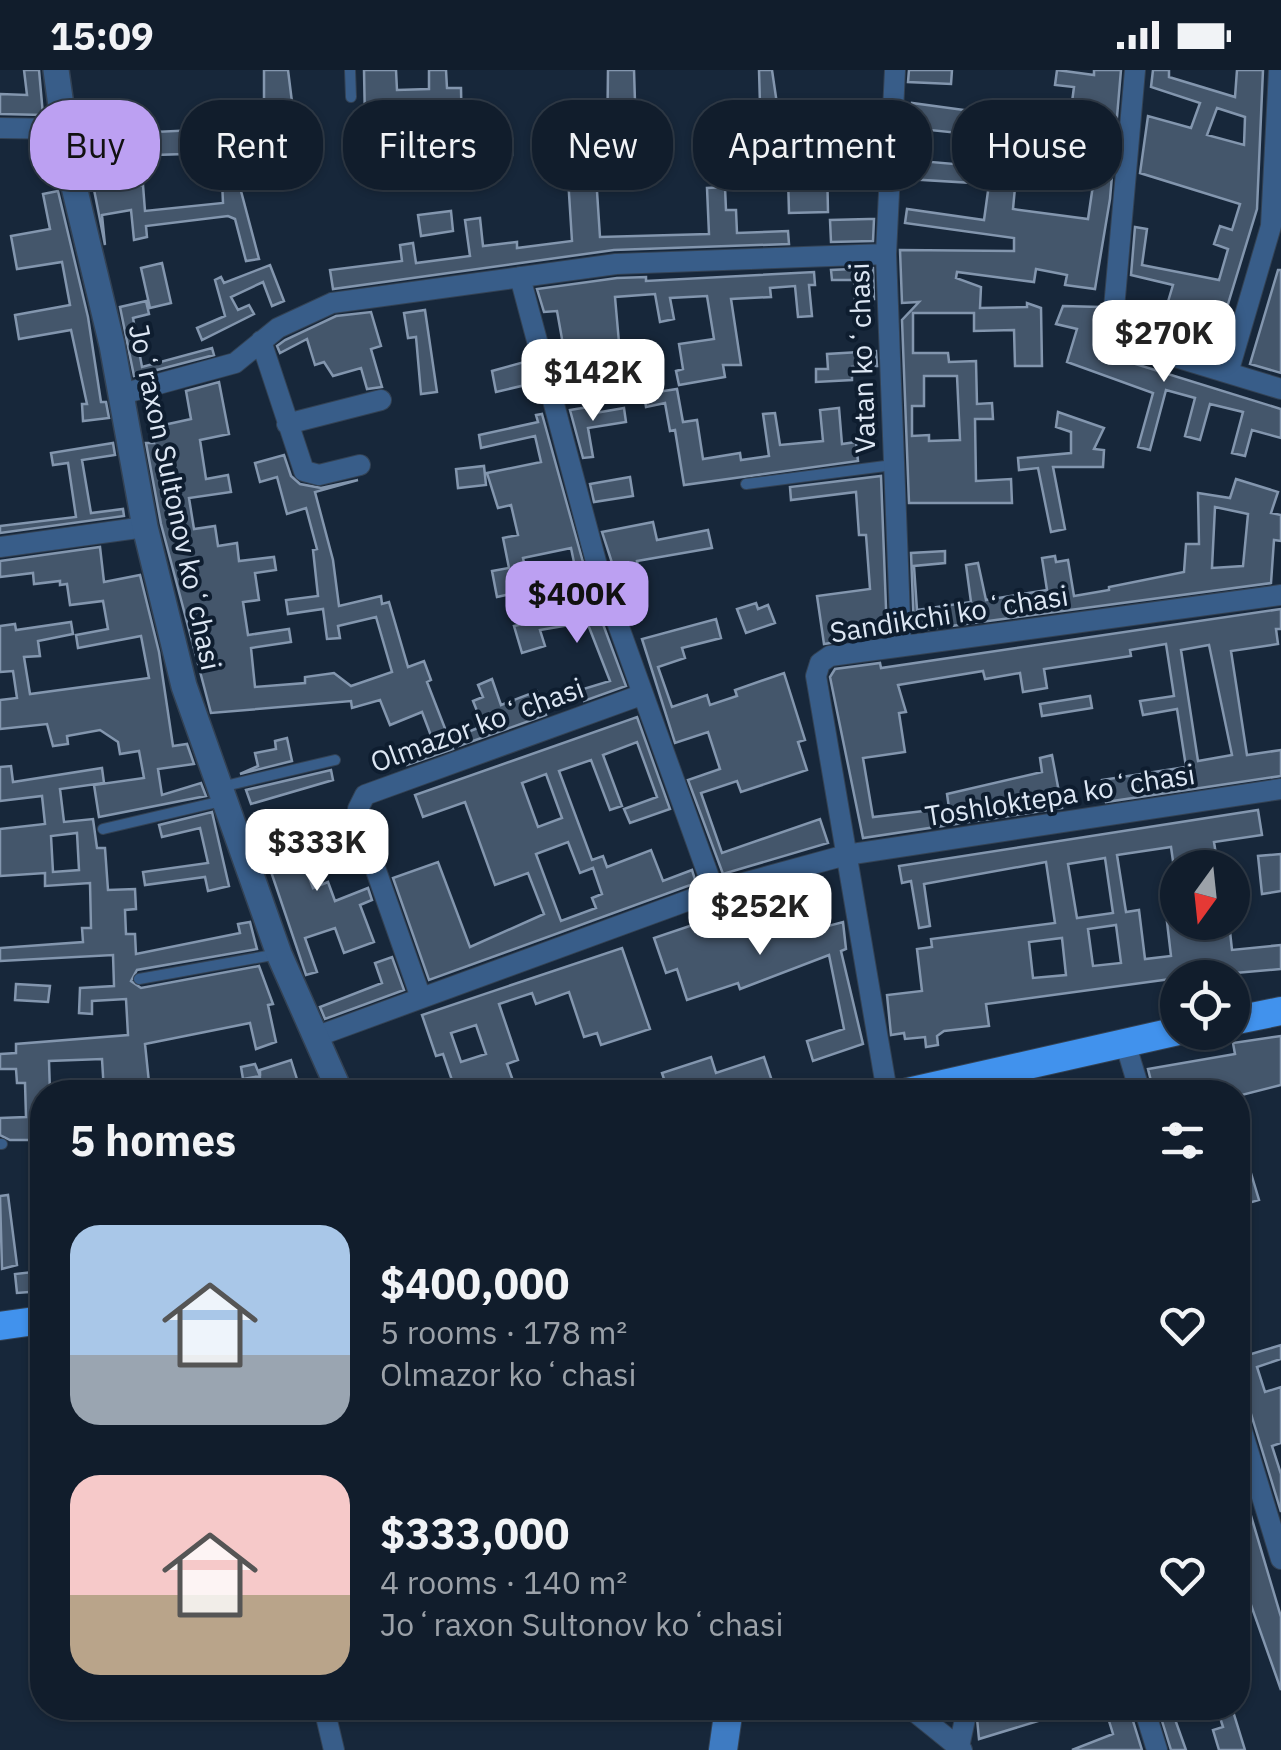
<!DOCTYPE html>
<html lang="en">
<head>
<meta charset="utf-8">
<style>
	body { margin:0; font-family:"IBM Plex Sans",sans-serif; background:#1a2634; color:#f1f3f6; height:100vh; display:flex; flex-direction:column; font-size:38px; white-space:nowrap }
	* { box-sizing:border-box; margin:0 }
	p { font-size:32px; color:#9ca2a9 }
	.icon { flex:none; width:55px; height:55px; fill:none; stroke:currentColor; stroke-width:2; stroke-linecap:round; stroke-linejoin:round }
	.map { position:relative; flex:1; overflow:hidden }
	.drawer { position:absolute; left:30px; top:1010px; width:1220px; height:640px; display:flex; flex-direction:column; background:#111d2c; border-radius:40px; box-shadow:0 2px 8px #0004,0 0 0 2px #303b48 }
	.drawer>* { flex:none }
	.banner { position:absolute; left:30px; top:30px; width:1222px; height:90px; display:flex; gap:20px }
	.needle { width:65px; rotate:195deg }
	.buttons { position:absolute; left:1160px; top:780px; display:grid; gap:20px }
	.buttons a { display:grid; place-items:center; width:90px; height:90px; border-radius:50%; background:#111d2c; box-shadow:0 2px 8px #0004,0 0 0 2px #303b48; font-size:50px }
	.price { position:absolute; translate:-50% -85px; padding:0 22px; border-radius:20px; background:#fff; color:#222; font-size:32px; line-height:65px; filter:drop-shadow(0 2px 5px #0008) }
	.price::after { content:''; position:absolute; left:50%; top:60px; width:30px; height:22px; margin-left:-15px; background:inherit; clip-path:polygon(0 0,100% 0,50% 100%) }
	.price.active { background:#bca0f2; color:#111 }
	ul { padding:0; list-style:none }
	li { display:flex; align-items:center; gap:30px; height:250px; padding:0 40px }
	li span { display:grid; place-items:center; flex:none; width:280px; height:200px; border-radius:30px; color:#555 }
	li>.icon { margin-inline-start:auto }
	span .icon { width:120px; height:120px; fill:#fffc; stroke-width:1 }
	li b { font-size:42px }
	h2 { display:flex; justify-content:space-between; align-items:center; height:120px; padding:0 40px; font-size:42px }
	.pill { padding:0 35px; border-radius:40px; background:#111d2c; box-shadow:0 2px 8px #0004,0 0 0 2px #303b48; font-size:35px; line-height:90px }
	.pill.active { background:#bca0f2; color:#111 }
	.status { display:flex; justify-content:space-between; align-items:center; height:70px; padding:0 50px; background:#111d2c; direction:ltr }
	.status svg { height:28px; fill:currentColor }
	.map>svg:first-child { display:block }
</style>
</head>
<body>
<div class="status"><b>15:09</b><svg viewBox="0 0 49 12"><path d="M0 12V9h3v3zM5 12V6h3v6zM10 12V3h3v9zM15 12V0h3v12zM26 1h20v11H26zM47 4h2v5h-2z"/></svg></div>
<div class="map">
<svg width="1281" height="1680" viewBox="0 0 1281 1680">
	<rect width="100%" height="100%" fill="#17273a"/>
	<path fill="#44566b" stroke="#8396ae" stroke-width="2.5" fill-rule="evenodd" d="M24,0H39L43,45L0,44V24L27,25Z
		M264,0H288L292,32H264Z
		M364,0H396L397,20L429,19V0H446L447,18H461L462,71L512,69V85L472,86L473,113L458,114L457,86L406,88L405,54L365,52Z
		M608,0H634L636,64L658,63V77L607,80Z
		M759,0H772L777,34H760Z
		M909,0H952L951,14L908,12Z
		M1057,0L1094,5V0H1121L1110,129L1095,219L1065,215L1067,205L1036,199L1034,212L957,202L956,208L981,217L980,238L1027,237V233L1041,238L1042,296H1015L1014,260L974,261V243H913V283H948L949,292L976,291L977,334L992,333L993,349H975L976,411L1011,409L1012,433H909L902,250L919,232L902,233L900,180L1014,181V168L905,153L907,139L984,150L989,114L907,109L909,90L965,95L969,64L910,58L912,33L979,42L978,51L1019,55L1020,45L1036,47L1035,62L1089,68L1093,34L1072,32L1074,17L1055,15ZM1016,107L1093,115L1088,149L1013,139ZM924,306H957L960,370L929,371V365L912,366V336H924Z
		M1153,0H1169V7L1235,27L1237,0H1263L1257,139L1214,280L1190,273L1193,265L1161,255L1173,215L1131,205L1135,157L1147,159L1142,195L1219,210L1228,179L1214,174L1220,156L1232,160L1240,134L1140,103L1148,46L1191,58L1200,33L1151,17ZM1217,38L1245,47L1244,75L1207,65Z
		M91,33L93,65L216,59L217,83L91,87L96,117L143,115L145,141L223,133L221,88L248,87L250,120L241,121L259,189L246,191L235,149L228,146L146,156L147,167L134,170L131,140L102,145L105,175L77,34Z
		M772,37V54H761V87H717L716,38Z
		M845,71L842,96L827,95L828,142L789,143L788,107H781L783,81L803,82L804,73Z
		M596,106L600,167L709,164L707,118L725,117L726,140H736L737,163L788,161L789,174L614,180L333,219L330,200L402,191L400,175L413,173L416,193L470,186L465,150L480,148L483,176L517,172V178L572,171L568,108Z
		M58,121L88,247L101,332H106L109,348L83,351L82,334H87L71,260L19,269L15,245L70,235L62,192L17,199L11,166L50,159L43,124Z
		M451,141L453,161L421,166L418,145Z
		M869,149H874L873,171L831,172L830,150Z
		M162,193L171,233L150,238L141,198Z
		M270,195L284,231L272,236L263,212L231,227L238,240L249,235L254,244L202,270L197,258L225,246L215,210L221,207L224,213Z
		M873,198L874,229L855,230L854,210H832L831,200Z
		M1278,200H1281V303L1250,294Z
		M814,202L815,215H809L812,246L798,247L795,216L770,218L771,227L731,229L741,295H723L725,307L679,315L676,301L683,299L679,274L714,269L707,226L670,228L674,249L660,252L655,224L615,227L620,284L558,294L554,282L564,280L557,241L544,242L537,219L617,208L646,207V211Z
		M146,231L149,244L133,248L142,297L212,278L214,285L134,306L120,237Z
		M1063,236L1100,237L1097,282L1281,339V368L1252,360L1245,386L1232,383L1243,342L1210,334L1200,370L1185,366L1195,328L1166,320L1150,380L1138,377L1153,323L1067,292L1077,259L1056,254Z
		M425,240L437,322L421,324L416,267L408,268L404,243Z
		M371,242L381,276L371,279L382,317L367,319L361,298L333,306L324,292L315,295L307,269L280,283L277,276L285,270L336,246Z
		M876,281L877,296L852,297V310L816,312V299H828L827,284Z
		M528,291L534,313L496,322L492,301Z
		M219,312L229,364L200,370L206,409L228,405L231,422L189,428L194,459L215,456L218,476L237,473L239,491L274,487L276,500L255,503L259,530L243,532L248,565L289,559L291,572L251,578L255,617L305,613V607L334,603L351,616L392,602L376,547L338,556L340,568L327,569L323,539L288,544L286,530L318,526L313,480L317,479L306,438L287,444L277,407L260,412L255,393L284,385L291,406L300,414L321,418L358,410L315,422L333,490L339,536L381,526L382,534L389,532L408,597L424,591L431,610L427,612L453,679L407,695L402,683L433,671L422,642L390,655L380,630L352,638L351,631L211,643L161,454L146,373H154L150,358L191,349L186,321Z
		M677,319L683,352L697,350L703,389L740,383L741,390L769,386L763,344L775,343L780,375L823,371L820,340L839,338L842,374L856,372L858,391L684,415L675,360L670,361L665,333L646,337L644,324Z
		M594,336L595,343L624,338L626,352L588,358L593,387L583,388L570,340Z
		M1058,342L1104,358L1094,379L1104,380L1103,397H1053L1065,459L1051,462L1038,398L1019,400L1018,388L1071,383V362L1056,357Z
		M542,344L591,521L518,538L515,523L497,527L492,501L509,498L503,468L518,465L511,435L498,438L487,403L541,392L535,366L481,378L479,365L538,352L536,345ZM571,478L580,521L532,531L523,488Z
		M113,373L115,385L82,390L91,443L123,439L124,446L0,463V456L76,447L68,393L53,395L51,383Z
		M484,396L486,415L458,418L456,399Z
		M881,406L887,564L824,574L817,526L870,519L866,465H859L856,422L791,430L790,417Z
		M630,407L633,426L594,432L590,414Z
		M1236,409L1278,422L1271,443L1281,445V471L1274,470L1271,513L914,561L911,483L945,481V493L914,496L917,540L971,532L966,495L978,493L986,530L1047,520L1042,488L1055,486L1056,492L1068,490L1074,526L1109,520V517L1184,502L1186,474H1199L1198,423L1230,428ZM1215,437L1248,444L1243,496L1212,498Z
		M653,452L657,470L708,460L712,478L637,491L645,529L625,533L602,462Z
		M100,477L104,512L140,505L159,582L173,676L187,674L194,694L158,699L162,725L201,713L206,726L99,747L94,715L144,708L139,681L120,684L118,672L100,660L67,666L68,674L53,676L47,654L0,659V630L17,628L13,601L0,602V556L15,554L16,560L71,552L73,564L38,571L40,586L24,587L30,624L149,608L141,566L78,578L76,565L108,559L103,531L70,535L67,514L60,515V511L34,514L33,503L0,507V491Z
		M756,533L758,539L768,535L775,553L746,563L737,539Z
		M597,538L626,616L584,631L580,620L610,611L587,552L540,560L545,576L522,583L514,556Z
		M1281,539V559H1276L1278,574L1231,581L1247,685L1281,680V706L1106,732L1102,710L1186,697L1177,639L1143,645L1140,631L1174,626L1166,574L1130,580L1131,586L1044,599L1047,618L1023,622L1020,603L985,609L983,601L898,615L906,642L899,643L905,682L863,688L873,747L949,738L947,724L1042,702L1040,688L1052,685L1062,738L863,768L830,607L835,599L880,593L881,598ZM1209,575L1232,685L1198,691L1181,580Z
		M716,549L721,568L682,578L685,588L658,597L672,637L707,625L710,635L737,626L735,620L784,603L805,670L798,672L807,700L741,722L737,711L701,723L722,783L820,749L828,773L723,804L688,710L720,699L708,662L675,673L642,569Z
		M492,609L501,635L537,621L546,645L459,676L455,667L483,656L473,631L483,627L478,615Z
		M1090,626L1092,638L1042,646L1040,634Z
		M637,647L670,739L630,753L624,739L657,727L637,672L603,685L622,736L610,740L591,690L559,701L592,790L603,786L607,797L651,780L663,811L692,800L696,813L429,910L393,808L438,792L470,877L544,844L528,803L495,815L465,732L423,747L415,725ZM546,704L562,748L538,757L522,713ZM568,772L580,803L593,798L602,824L592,828L596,838L561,851L536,784Z
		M287,668L292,691L240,704L258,696L255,683L276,679L275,671Z
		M11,696L13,712L102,698L104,713L60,719L64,752L93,749L97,778H105L108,820L135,819L136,839L125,840L126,864H135L136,884L240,863L238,854L250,852L257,879L137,900L131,911L141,918L259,896L273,934L268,935L276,972L256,979L250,953L145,974L150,1022H104L102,989L49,991L50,1022H42V1070H10L0,1065V1048L26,1047L25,1013H17L16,999H0V984L16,983V974L128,965L126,929L92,931V944L79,943L80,918L114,916L113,885L0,891V878L83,872L82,858H91L90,813L45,816V803L0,806V759L45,754L42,726L0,731V697ZM77,763L79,800L53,802L51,766Z
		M331,700L333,710L251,734L246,720Z
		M1258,740L1262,765L1214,772L1217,791L1199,798H1174L1171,777L1117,785L1126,842L1139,840L1145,889L1171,886L1167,852H1229L1232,880L1281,875V899L1178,908L986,934L989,956L944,961L937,966L938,975L926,977L925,967L905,969L904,963L891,965L887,925L922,921L917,879L932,877L931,869L1055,853L1046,792L924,814L930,856L919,858L911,811L902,813L899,796ZM1105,788L1113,843L1077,848L1068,794ZM1116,855L1121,893L1093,896L1088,859ZM1062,868L1066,905L1033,908L1029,872Z
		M212,742L229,816L208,821L205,807L145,815L143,802L208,793L200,758L162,767L159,755Z
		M345,748L351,770L302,788L313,818L328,812L335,831L368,818L372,830L360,835L374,872L344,883L335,858L305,868L317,902L306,905L264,781Z
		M1281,784V821L1262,824L1258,786Z
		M783,819L798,864L843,852L846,879L841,881L863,974L813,991L807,971L844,959L829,885L740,919L738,913L687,930L677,899L666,903L654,868L758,833L756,828Z
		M622,878L650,959L601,975L597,963L584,967L569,922L536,934L532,923L499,934L518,990L507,994L517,1022H456L443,984L436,986L422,945ZM476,955L486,984L461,992L451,963Z
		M392,887L404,920L325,949L320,937L382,913L375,893Z
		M16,914L50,916L48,932L15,930Z
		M1281,966V1015L1238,1026V1022H1184L1182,1010L1152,1015L1148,999L1235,984L1233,973Z
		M711,987L716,1003L764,987L771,1008L727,1022H632L664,1009L662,1003Z
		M291,990L301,1022H259L260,1006L243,1009L241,997L255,994L260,1006V1000Z
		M1241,1070L1259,1130L1238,1136V1071Z
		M8,1125L17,1195L2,1199L0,1126Z
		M42,1201V1221L17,1223L15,1204Z
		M1281,1275V1289L1257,1297L1265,1322L1281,1317V1373L1272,1376L1281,1404V1442L1251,1344L1238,1316V1288Z
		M1241,1412L1281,1547V1620L1238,1498Z
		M976,1638H998L1000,1645L1025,1638L1071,1641L979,1669Z
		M1105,1638H1129L1142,1680H1072L1113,1664Z
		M1158,1638H1171L1186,1680H1171Z
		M1217,1638H1232L1245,1680H1219L1213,1660L1223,1657Z"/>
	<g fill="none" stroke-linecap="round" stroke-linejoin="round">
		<defs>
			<path id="service" d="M350,0L351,27
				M746,414L893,395
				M516,547L607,527
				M221,717L335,690
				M103,759L222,731
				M139,909L278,884
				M0,1074H2"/>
			<path id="minor" d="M895,0L886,184L901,574
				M1135,0L1112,261L1119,270L1281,319
				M0,58L64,59
				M520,207L598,499L714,821
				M261,271L304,401L319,405L360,395
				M1228,303L1271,156L1279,0
				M122,324L235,293L278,258L332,233L616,194L886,184
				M287,354L381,330
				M0,477L145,457
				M421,928L360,755L358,739L365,725L641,625
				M315,967L714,821L846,785L1281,719
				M1125,972L1140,1022
				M887,1022L816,606L820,593L830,586L1281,525
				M1238,1348L1281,1489
				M324,1638L334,1680
				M910,1638L962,1680
				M1144,1638L1157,1680
				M959,1677L965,1649L962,1638"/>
			<path id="tertiary" d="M56,0L70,100L112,275L145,457L184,616L279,884L340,1022"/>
			<path id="secondary" d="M723,1680L729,1638"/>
			<path id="primary" d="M1232,951L1281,941
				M908,1022L1178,961
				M0,1256L42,1250"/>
		</defs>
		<use href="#service" stroke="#334254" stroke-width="12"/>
		<use href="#minor" stroke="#334254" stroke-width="22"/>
		<use href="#tertiary" stroke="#334254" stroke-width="28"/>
		<use href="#secondary" stroke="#334254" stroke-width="30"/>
		<use href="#primary" stroke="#334254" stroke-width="30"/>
		<use href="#service" stroke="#385d89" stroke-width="10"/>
		<use href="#minor" stroke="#385d89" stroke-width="20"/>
		<use href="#tertiary" stroke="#385d89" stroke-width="25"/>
		<use href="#secondary" stroke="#3e7bc2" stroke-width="28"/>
		<use href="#primary" stroke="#4192ed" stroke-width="28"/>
	</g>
	<g text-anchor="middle" stroke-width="8" stroke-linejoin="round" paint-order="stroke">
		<g font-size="28" fill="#dde7f4" stroke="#0e1d2f">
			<text transform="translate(862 288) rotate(-92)" y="10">Vatan koʻchasi</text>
			<text transform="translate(175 427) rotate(78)" y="10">Joʻraxon Sultonov koʻchasi</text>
			<text transform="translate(949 544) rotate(-9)" y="10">Sandikchi koʻchasi</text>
			<text transform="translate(477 655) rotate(-20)" y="10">Olmazor koʻchasi</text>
			<text transform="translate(1060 725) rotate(-9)" y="10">Toshloktepa koʻchasi</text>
		</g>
	</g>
</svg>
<div class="buttons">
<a><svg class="needle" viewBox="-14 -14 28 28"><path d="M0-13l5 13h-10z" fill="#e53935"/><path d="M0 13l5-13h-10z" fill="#9ca2a9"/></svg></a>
<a><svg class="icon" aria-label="locate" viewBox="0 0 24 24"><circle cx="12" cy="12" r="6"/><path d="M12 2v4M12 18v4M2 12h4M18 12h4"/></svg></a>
</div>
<b class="price" style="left:1164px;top:315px">$270K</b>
<b class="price" style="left:593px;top:354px">$142K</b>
<b class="price active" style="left:577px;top:576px">$400K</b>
<b class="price" style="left:317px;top:824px">$333K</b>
<b class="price" style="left:760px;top:888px">$252K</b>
<div class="banner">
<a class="pill active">Buy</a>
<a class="pill">Rent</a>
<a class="pill">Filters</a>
<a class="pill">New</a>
<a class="pill">Apartment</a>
<a class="pill">House</a>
</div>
<section class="drawer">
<h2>5 homes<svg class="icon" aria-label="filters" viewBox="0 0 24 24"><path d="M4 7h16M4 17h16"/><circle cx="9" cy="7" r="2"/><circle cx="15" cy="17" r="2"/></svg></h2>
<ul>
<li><span style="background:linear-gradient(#a9c7e8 65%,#9aa5b1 0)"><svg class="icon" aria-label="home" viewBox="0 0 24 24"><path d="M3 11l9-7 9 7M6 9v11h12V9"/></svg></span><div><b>$400,000</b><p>5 rooms · 178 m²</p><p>Olmazor koʻchasi</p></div><svg class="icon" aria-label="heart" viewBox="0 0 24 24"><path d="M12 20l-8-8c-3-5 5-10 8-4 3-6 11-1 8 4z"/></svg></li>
<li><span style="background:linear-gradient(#f6c9c9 60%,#b9a48a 0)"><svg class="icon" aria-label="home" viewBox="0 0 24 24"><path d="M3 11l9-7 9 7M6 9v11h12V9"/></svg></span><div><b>$333,000</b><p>4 rooms · 140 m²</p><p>Joʻraxon Sultonov koʻchasi</p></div><svg class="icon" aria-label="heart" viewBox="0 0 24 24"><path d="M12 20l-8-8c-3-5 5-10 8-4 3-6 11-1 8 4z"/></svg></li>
</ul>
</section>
</div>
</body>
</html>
